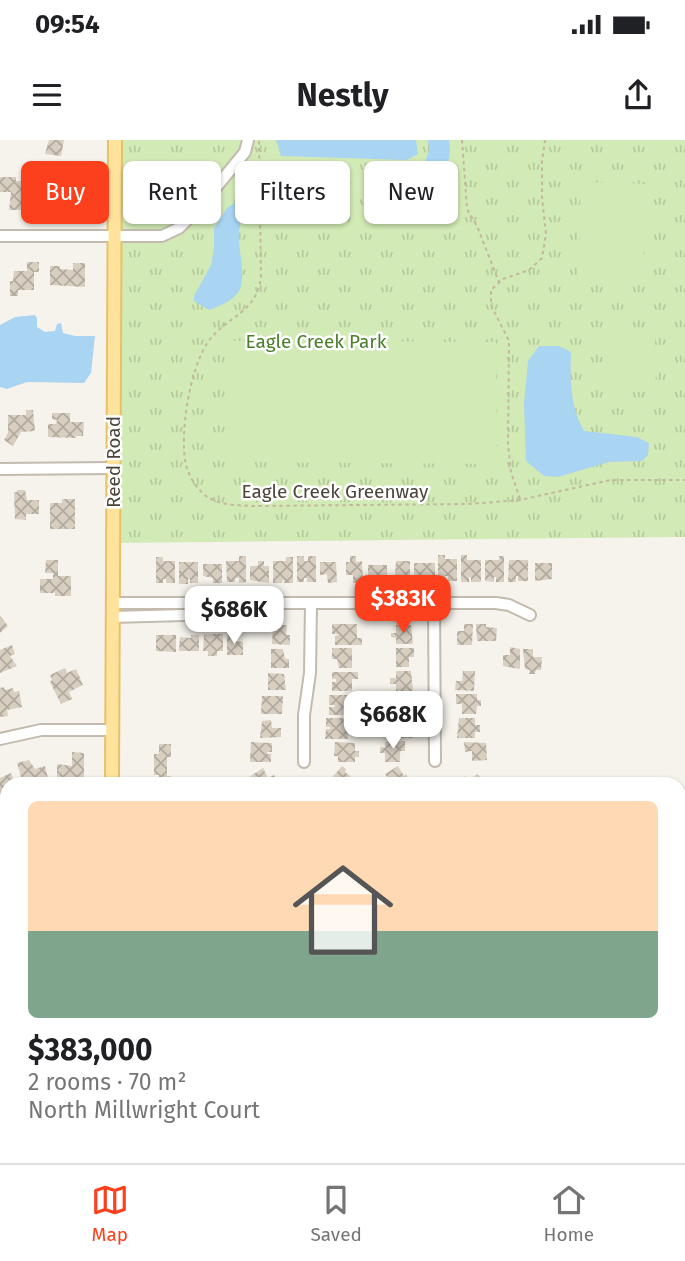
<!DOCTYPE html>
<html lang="en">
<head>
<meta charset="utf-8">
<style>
	body { margin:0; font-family:"Fira Sans",sans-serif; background:#f6f6f6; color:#202124; height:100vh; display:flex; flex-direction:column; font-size:26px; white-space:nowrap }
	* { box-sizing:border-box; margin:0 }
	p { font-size:23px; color:#757577 }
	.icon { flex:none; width:38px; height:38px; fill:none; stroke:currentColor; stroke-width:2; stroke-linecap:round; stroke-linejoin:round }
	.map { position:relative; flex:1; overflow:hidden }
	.details { position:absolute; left:0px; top:637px; width:686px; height:387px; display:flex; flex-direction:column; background:#fff; border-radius:21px 21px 0 0; box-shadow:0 2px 5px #0004 }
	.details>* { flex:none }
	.banner { position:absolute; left:21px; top:21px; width:644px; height:63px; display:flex; gap:14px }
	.price { position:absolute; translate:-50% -60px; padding:0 16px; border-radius:14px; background:#fff; color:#222; font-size:23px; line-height:46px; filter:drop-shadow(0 2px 4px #0008) }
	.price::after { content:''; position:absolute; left:50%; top:42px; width:21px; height:16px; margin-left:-10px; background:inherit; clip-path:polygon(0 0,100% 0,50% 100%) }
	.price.current { background:#fc3f1d; color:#fff }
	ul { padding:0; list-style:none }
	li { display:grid; align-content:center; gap:14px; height:371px; padding:0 28px }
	li span { display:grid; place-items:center; height:217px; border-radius:10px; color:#555 }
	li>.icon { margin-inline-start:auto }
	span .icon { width:126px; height:126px; fill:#fffc; stroke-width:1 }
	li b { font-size:30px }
	.chip { padding:0 24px; border-radius:10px; background:#fff; box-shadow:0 2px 5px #0004; font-size:24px; line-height:63px }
	.chip.current { background:#fc3f1d; color:#fff }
	.status { display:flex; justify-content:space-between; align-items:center; height:49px; padding:0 35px; background:#fff; direction:ltr }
	.status svg { height:19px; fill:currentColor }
	header { display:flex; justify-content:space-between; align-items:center; height:91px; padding:0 28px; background:#fff; font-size:32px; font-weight:700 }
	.tab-bar { display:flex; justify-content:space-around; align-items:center; height:98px; border-top:2px solid #e0e0e0; background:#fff; font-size:19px; color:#757577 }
	.tab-bar a { display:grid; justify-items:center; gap:4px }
	.tab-bar .current { color:#fc3f1d }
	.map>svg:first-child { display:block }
</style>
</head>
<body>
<div class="status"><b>09:54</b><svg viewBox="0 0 49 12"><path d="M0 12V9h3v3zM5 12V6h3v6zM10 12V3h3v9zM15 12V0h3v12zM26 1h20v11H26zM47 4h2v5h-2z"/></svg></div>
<header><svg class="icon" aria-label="menu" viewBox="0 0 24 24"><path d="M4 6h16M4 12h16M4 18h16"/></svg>Nestly<svg class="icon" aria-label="share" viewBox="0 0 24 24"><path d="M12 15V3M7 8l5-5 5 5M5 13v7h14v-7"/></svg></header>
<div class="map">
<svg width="685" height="1023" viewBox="0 0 685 1023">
	<defs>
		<pattern id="grass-tufts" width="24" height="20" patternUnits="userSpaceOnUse" patternTransform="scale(1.75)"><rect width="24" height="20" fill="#d2eab5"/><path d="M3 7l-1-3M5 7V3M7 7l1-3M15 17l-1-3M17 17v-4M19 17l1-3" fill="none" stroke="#b6ca9c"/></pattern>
		<pattern id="forest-firs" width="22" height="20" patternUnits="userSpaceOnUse" patternTransform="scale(1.75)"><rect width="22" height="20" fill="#d2eab5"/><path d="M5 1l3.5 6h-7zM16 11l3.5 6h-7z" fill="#b6ca9c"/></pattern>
		<pattern id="building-cross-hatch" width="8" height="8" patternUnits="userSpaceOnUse" patternTransform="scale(1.75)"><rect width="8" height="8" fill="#d8cfc1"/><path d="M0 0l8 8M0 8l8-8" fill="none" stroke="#b1aa9e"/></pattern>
	</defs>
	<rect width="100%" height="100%" fill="#f6f3ec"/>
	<path fill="url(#grass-tufts)" d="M117,0H685V397L115,403Z"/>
	<path fill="url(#forest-firs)" d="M397,1017H465L473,1023H403Z"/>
	<path fill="#d2eab5" d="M581,42L646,44L643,142L578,141Z
		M655,189L656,252H605L604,190Z
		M231,201L496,202L497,324L226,322Z"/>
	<path fill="#a9d4f2" d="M276,0H416L418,14L407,20L281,16Z
		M428,0H449L450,10L448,23L435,27L425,22L429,11Z
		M236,62H240C246,73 239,83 239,94C238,111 246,133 240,149C235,160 220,166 209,170L194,161V156L211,125L214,109V88L227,68Z
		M35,175L37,178V187L45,192L55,191L57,184L61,183L63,193L75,196H95L91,233L84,243L27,242L7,249L0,247V185L15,177Z
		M539,206H559L571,212C570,240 570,266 584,291L637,297L649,303L648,315L642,321L609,322L558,337L544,336L526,321L524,264L528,221Z"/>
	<path fill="url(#building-cross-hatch)" d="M49,0H64L61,16L45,14Z
		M0,37H16V41H25L27,58H25L27,65L25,70H9L11,52H0Z
		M56,51V57L78,56V72L49,71L48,52Z
		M27,122H39V132H34V150H18V156H10V141H13L14,131H27Z
		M73,123H85V147L50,145V126H60V129L73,130Z
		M26,270H33L35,291L21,292L13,306L4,300L8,293V275H26Z
		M52,273H70V282H84L83,296H76V298L48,297V284H56L57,280L52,279Z
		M17,350H25L27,360H39V374H26V380L15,379L14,352H17Z
		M62,359H75V389H50V363H62Z
		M438,415H445V419H457V441H448V436H445V440H438Z
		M461,415H467V420H481V442H471V437H469V442H461Z
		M239,416H246V442L239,443V438H235V442H227L226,421H239Z
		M297,416H304V421H308V416H316V442H307V438H304V442H297Z
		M350,416H356V422L362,421L363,443H353V435H346V422H350Z
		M499,416H504V442H496V437H494V442L485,441V420H499Z
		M156,417H163V421H175V443H166V439H163V443H156Z
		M286,417H293V443H284V438L282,443H273V421H286Z
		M46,420H58V436H71V456H55V451L54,453H40V439H53V433H45Z
		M509,420H528V441H518V436H516V442H508Z
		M258,421H264V426H269V443L250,440V426H258Z
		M396,421H410V442H400V435H395Z
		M179,422H198V443H190V439H188V444H179Z
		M320,422H336L337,442L328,443L327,434L320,435Z
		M414,423H435V435L424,436V441H414Z
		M535,423H552V439L535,441Z
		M203,424H222V443H213V438L203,436Z
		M368,425H387V439L368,442Z
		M0,476L8,486L0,493Z
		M332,484H357V498H362V505H335V496L340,494H332Z
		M464,484H473L472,505H457V491H464Z
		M476,484H486V487L497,488L496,501H477Z
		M273,485H287L286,495H290V505L272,504Z
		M396,485H411L413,504H396V498L391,497V493H396Z
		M214,494H223V511H217V516H208V511H203L204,495Z
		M156,495H176V512L156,511Z
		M191,495H199V511H179L180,497L191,498Z
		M227,495H236V501L243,502V515H227Z
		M12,505L15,514L10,516L17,526L0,533V510Z
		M510,507L520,509V529L503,526V515H510Z
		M332,508H352V528H339L337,519H332Z
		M396,508H414V517H409V527H396Z
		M271,509H283L285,519H289V528H271Z
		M523,509H533V517H542L541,530H536L535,534H529L530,530L525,529Z
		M65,528L67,533L76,529L83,545L69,552L72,559L61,564L50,542L52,540L50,535Z
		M396,531H411L413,551H396V544H390V538H396Z
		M463,531H475L474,551L455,550L456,541H462Z
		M332,532H358V539H352V551H332V542H336V539H332Z
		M268,533L284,534L286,550H268Z
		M4,547L5,550L13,548L14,552L19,551L22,567L7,570L8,576L0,577V548Z
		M405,554H413V566H406V574H392V555Z
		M456,554H477V560H481V566H477L476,574H462V564H456Z
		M329,555H352V575H329V567H335L334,565H329Z
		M262,556H283L282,574H261Z
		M326,578H348V599H325L326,589H330V587H326Z
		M396,578H411L413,598H396Z
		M459,578H475V585H480V592H475V598H457Z
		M271,580L272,588H281V597L260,598L262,581Z
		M405,601V611H400V622H385V613H380V607L385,608V602Z
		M251,602L272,603V612H267V614H271V622H250Z
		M335,602L355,603V611H359V617H355V622H338V616H334Z
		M464,602L486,603L487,620L472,621V611L465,612Z
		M159,604H171V617H167V636H171V644H159V635H154V614H159Z
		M72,612L84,613V640H76V644H66V640H57V624L72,626Z
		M29,620L35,629L45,626L48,638L23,644L17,623Z
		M342,626L346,629L345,632L355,640L352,644H333L329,641Z
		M398,626L404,636L406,634L411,643L392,644L385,634Z
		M263,628L268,638L274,635L279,644H254L249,637Z
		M11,633L15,644H7V652L0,654V638Z
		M477,634L486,641L484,644H458L465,636L470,640Z
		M3,737L7,739V768L0,763V742Z
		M0,788L7,789L5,801L0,800Z
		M0,808L6,809L5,819H0Z
		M679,974L685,976L682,982L685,985L682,993L679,992Z
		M3,984L7,985V995L0,992Z
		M685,999V1020L677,1023L674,1017H679V1001Z
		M7,1010V1017H12L9,1023H0V1011L5,1013Z"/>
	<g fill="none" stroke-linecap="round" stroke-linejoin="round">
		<defs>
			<path id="minor" d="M0,96H162L179,88L199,68L245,12L248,0
				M0,329L113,328
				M434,462L435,621
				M113,463H496L509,465L530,475
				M112,477L220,474L238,465
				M0,599L41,590H112
				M304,622V575L310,533L311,464
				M0,937L7,923"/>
			<path id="major" d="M112,644L115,0
				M112,1023V1017"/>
		</defs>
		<use href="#minor" stroke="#c2bbae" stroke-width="14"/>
		<use href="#major" stroke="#e6c16a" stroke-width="16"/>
		<path stroke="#c4b79f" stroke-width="2" stroke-dasharray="3.5 3.5" stroke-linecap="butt" d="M462,0L467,69L477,86L499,142
			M259,1L261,138C255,175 227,175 208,202C190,228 179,294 186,325C189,337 197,349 206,356C220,366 237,365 253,366L469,364L520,360L611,340H685
			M520,359L511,332L508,304L509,201L491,165V150L503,139L529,130L542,118L546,94L542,57V22L545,0
			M679,876L685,866
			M583,1023L586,1017"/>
		<use href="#minor" stroke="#fff" stroke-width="10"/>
		<use href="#major" stroke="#ffe39c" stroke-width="12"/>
	</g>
	<g text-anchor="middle" stroke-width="5" stroke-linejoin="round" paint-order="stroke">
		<g font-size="19" fill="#4a7f2a" stroke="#fff">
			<text x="316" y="208">Eagle Creek Park</text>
		</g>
		<g font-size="19" fill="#4b4439" stroke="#fff">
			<text transform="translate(113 322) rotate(-90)" y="7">Reed Road</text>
			<text x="335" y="358">Eagle Creek Greenway</text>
		</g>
	</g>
</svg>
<b class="price current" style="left:403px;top:495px">$383K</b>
<b class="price" style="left:234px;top:506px">$686K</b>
<b class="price" style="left:393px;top:611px">$668K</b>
<div class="banner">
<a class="chip current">Buy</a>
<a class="chip">Rent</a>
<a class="chip">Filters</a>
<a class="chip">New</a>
</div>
<section class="details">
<ul>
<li><span style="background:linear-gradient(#ffd9b3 60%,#7fa58c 0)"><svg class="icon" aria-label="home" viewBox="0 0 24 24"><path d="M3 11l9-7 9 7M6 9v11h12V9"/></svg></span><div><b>$383,000</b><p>2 rooms · 70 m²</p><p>North Millwright Court</p></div></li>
</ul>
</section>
</div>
<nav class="tab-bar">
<a class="current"><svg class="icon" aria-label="map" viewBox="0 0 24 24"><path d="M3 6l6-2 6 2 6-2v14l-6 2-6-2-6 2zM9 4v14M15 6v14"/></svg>Map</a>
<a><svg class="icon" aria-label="saved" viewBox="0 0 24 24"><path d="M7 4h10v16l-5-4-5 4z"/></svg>Saved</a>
<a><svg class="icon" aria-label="home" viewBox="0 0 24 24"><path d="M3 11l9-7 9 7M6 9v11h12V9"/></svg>Home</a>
</nav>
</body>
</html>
